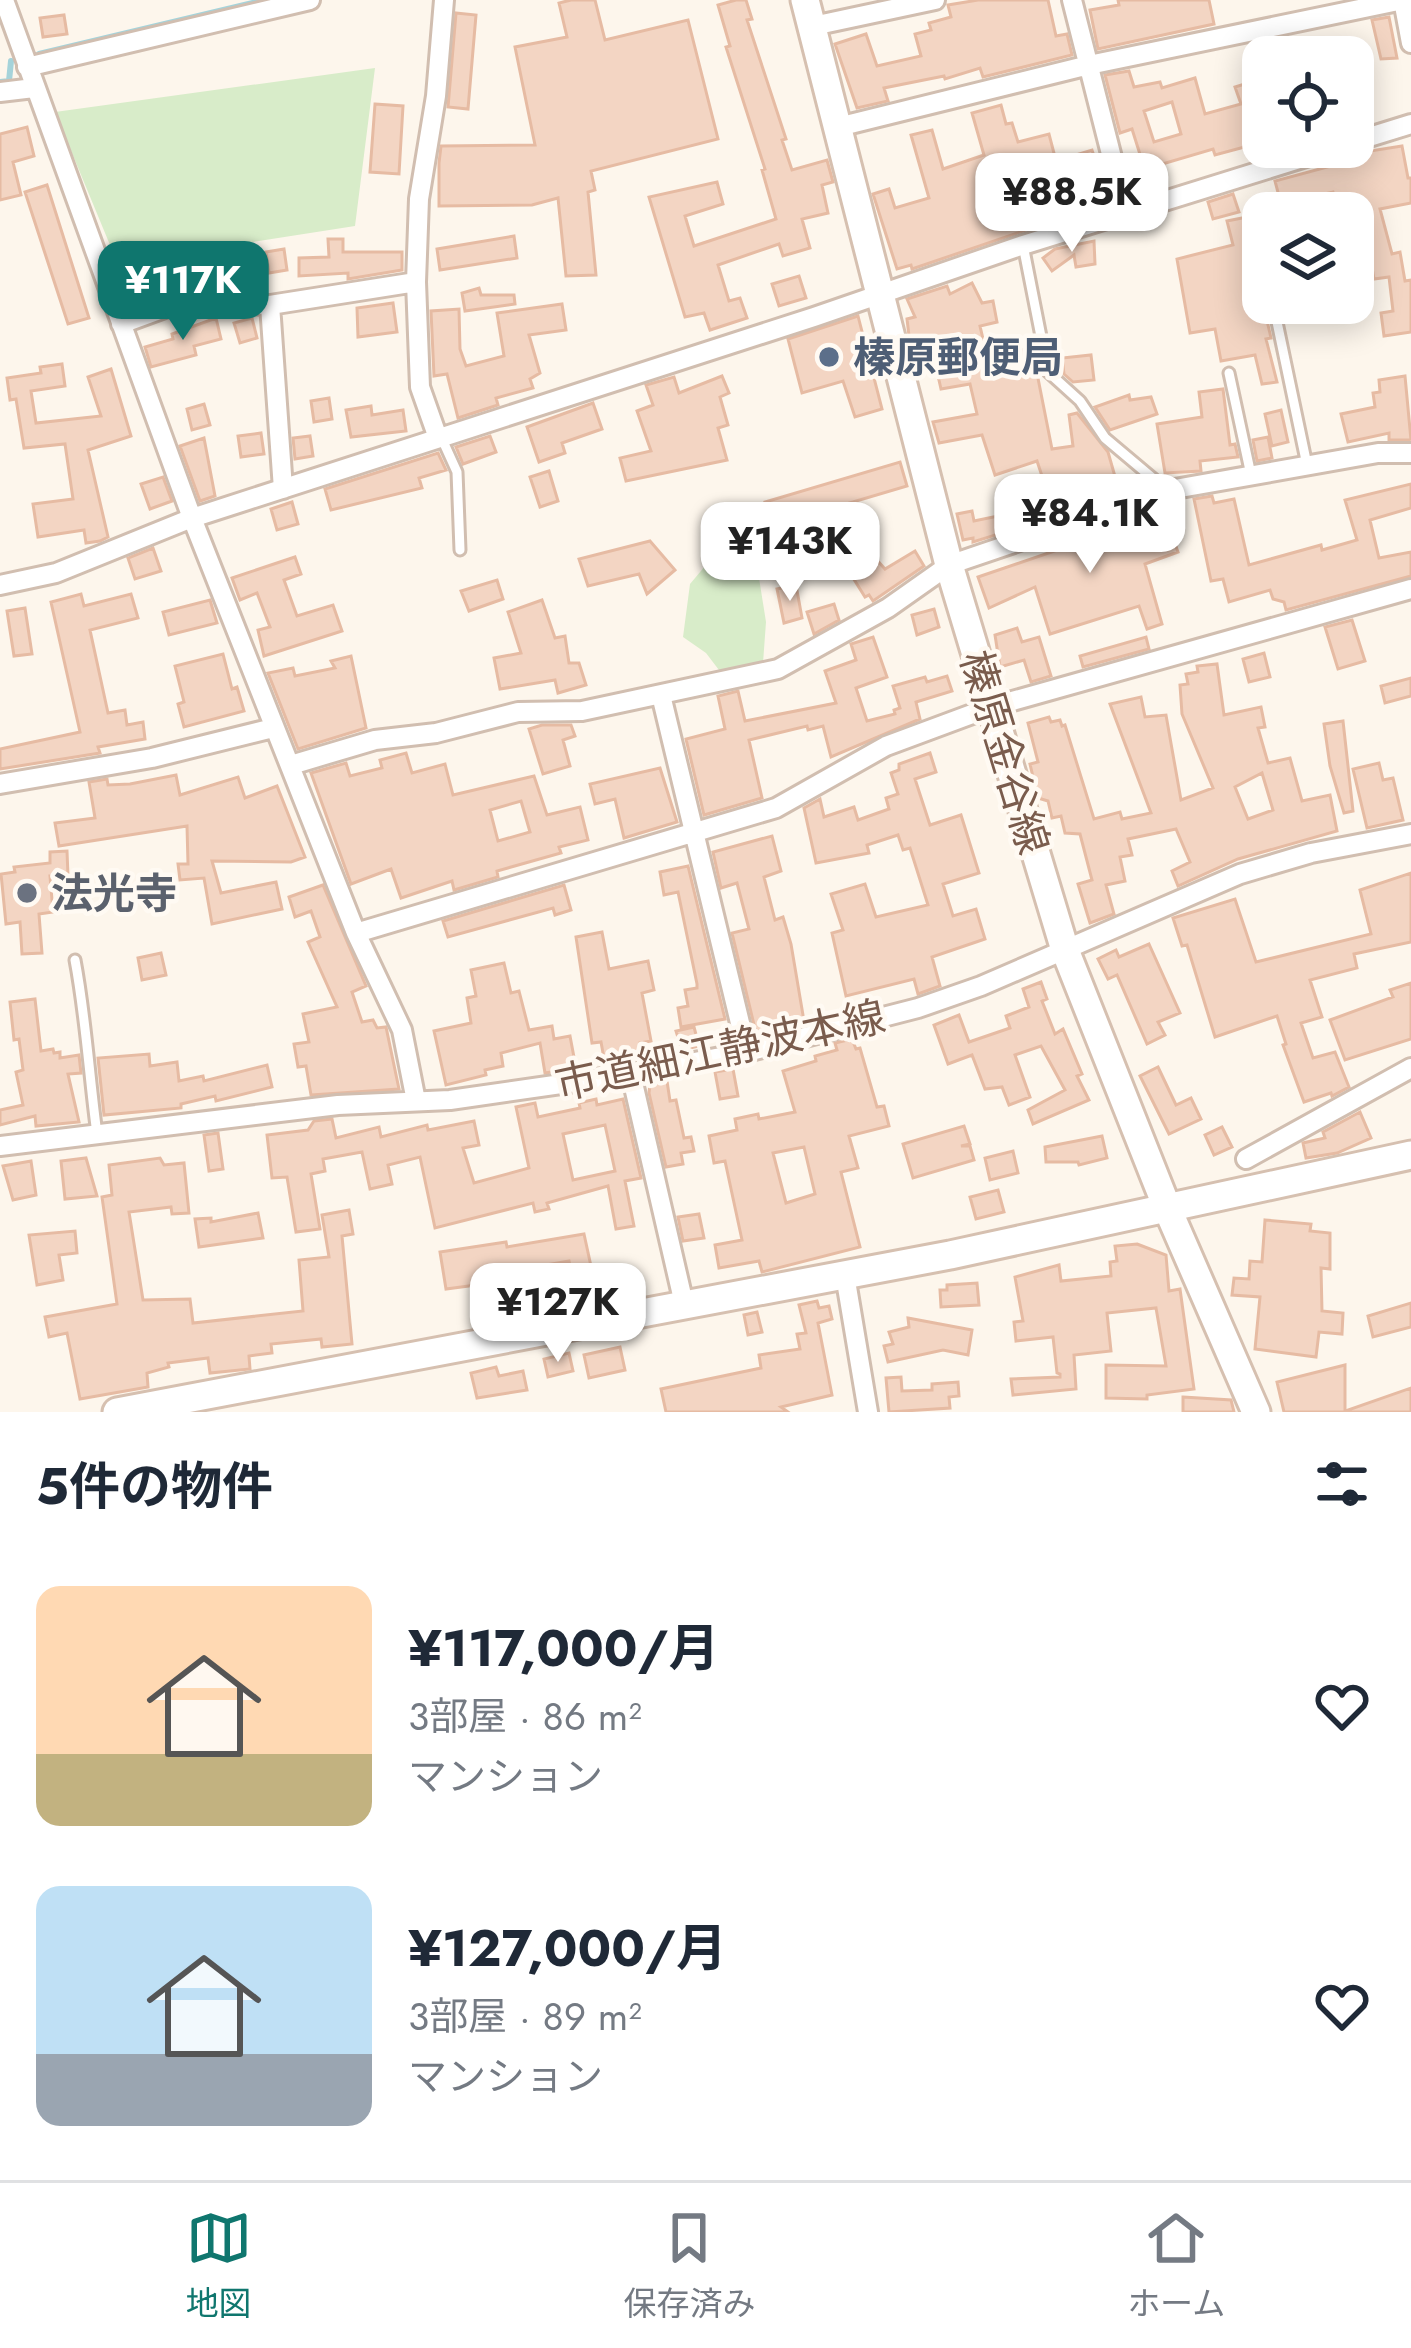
<!DOCTYPE html>
<html lang="ja">
<head>
<meta charset="utf-8">
<style>
	body { margin:0; font-family:Jost,"Noto Sans JP",sans-serif; background:#f6f6f7; color:#1f2937; height:100vh; display:flex; flex-direction:column; font-size:45px; white-space:nowrap }
	* { box-sizing:border-box; margin:0 }
	p { font-size:39px; color:#747a83 }
	.icon { flex:none; width:66px; height:66px; fill:none; stroke:currentColor; stroke-width:2; stroke-linecap:round; stroke-linejoin:round }
	.map { position:relative; height:1412px; overflow:hidden }
	.side { display:flex; flex-direction:column; background:#fff; flex:1 }
	.side>* { flex:none }
	.tools { position:absolute; left:1242px; top:36px; display:grid; gap:24px }
	.tools a { display:grid; place-items:center; width:132px; height:132px; border-radius:24px; background:#fff; box-shadow:0 6px 30px #0003; font-size:60px }
	.price { position:absolute; translate:-50% -102px; padding:0 27px; border-radius:24px; background:#fff; color:#222; font-size:39px; line-height:78px; filter:drop-shadow(0 3px 6px #0008) }
	.price::after { content:''; position:absolute; left:50%; top:72px; width:36px; height:27px; margin-left:-18px; background:inherit; clip-path:polygon(0 0,100% 0,50% 100%) }
	.price.on { background:#0f766e; color:#fff }
	ul { padding:0; list-style:none }
	li { display:flex; align-items:center; gap:36px; height:300px; padding:0 36px }
	li span { display:grid; place-items:center; flex:none; width:336px; height:240px; border-radius:24px; color:#555 }
	li>.icon { margin-inline-start:auto }
	span .icon { width:144px; height:144px; fill:#fffc; stroke-width:1 }
	li b { font-size:51px }
	h2 { display:flex; justify-content:space-between; align-items:center; height:144px; padding:0 36px; font-size:51px }
	.tabs { display:flex; justify-content:space-around; align-items:center; height:168px; border-top:3px solid #e0e1e3; background:#fff; font-size:33px; color:#747a83 }
	.tabs a { display:grid; justify-items:center; gap:6px }
	.tabs .on { color:#0f766e }
	.map>svg:first-child { display:block }
</style>
</head>
<body>
<div class="map">
<svg width="1411" height="1412" viewBox="0 0 1411 1412">
	<rect width="100%" height="100%" fill="#fdf6ec"/>
	<path fill="#d8ecc9" d="M375,68L355,226L234,245L122,274L55,112Z
		M711,559L759,578L766,622L763,663L722,674L706,653L683,637L690,584Z"/>
	<g fill="none" stroke-linecap="round" stroke-linejoin="round">
		<path stroke="#a5d3da" stroke-width="6" d="M39,54L265,0
			M0,82L9,81L11,61"/>
	</g>
	<path fill="#f3d5c3" stroke="#e6bba3" stroke-width="3" fill-rule="evenodd" d="M571,0H595L605,40L688,20L718,139L591,171L595,190L588,192L596,275L566,276L558,198L532,205L439,206V163L441,146L535,145L515,47L567,37L559,3Z
		M736,0H746L752,19L747,20L786,139L782,140L792,170L827,160L833,182L822,185L828,213L802,219L810,248L783,256L779,244L718,265L729,301L740,298L747,318L710,330L704,313L685,317L649,197L717,182L723,204L685,216L694,246L776,219L762,170L765,169L726,47L730,46L718,5Z
		M978,0H1048L1056,36L1067,34L1072,55L983,77L980,68L945,79L944,76L884,88L888,101L857,108L835,44L866,34L877,66L921,56L915,34L931,30L929,23L951,17L948,5Z
		M1118,0H1209L1214,24L1098,49L1090,10L1119,5Z
		M456,13L476,15L468,109L448,107Z
		M64,15L67,34L43,37L40,18Z
		M1389,17L1397,58L1381,59L1372,20Z
		M1129,71L1134,87L1160,82L1162,88L1195,78L1205,114L1241,104L1235,87L1254,81L1263,108V142L1215,155L1213,149L1152,167L1158,187L1135,194L1129,172L1144,167L1132,129L1120,133L1105,75ZM1172,102L1181,134L1154,142L1144,111Z
		M375,104L403,106L399,174L370,172Z
		M1001,105L1006,124L1012,123L1018,142L1049,134L1056,161L1092,150L1099,171L1062,183L1064,191L1027,201L1035,227L912,269L911,265L897,269L873,194L889,189L895,208L929,198L911,135L932,130L943,169L984,155L972,113Z
		M27,127L34,156L13,162L21,195L0,200V134Z
		M1402,146L1408,178H1411V203L1380,209L1392,254L1400,252L1405,281L1411,280V332L1384,336L1381,313L1393,311L1389,277L1374,279L1368,245L1353,248V213L1346,196L1335,199L1333,192L1281,204L1275,181L1368,156L1370,151Z
		M1104,180L1109,203L1098,206L1091,184Z
		M47,185L89,318L68,324L25,192Z
		M1233,194L1239,212L1213,219L1208,202Z
		M1247,217L1248,223L1263,220V303L1271,338L1266,339L1277,382L1262,384L1255,355L1221,361L1215,329L1190,333L1177,259L1233,245L1227,221Z
		M514,236L517,258L440,270L437,249Z
		M328,239H343V252H402V270L348,279V273L299,276V258L329,257Z
		M1094,241L1095,264L1076,267L1074,255L1052,271L1043,258L1055,249Z
		M284,249L287,270L269,273L266,252Z
		M799,276L806,298L779,306L772,284Z
		M972,283L982,303L993,301L997,322L980,326L987,356L1032,348L1052,449L1073,446L1069,415L1077,413L1108,452L1118,487L1066,504L1068,510L1051,516L1050,512L1007,524L1001,500L1046,488L1037,461L995,475L982,435L939,443L933,422L977,414L970,384L941,389L934,358L918,362L909,336L907,319L915,317L907,299L947,286L950,294Z
		M479,288L481,295H514L515,304L465,311L462,293Z
		M393,303L397,332L358,337L357,308Z
		M562,304L566,330L529,335L540,373L530,379L533,388L496,398L498,405L458,418L447,374L434,376L431,311L459,309L460,349L466,366L504,356L497,313Z
		M858,316L882,409L855,417L843,381L802,393L788,339Z
		M216,318L221,339L194,346L196,355L151,367L145,347L173,339L172,334Z
		M252,318L257,338L240,343L234,323Z
		M1091,355L1094,380L1073,382L1064,374L1062,358Z
		M62,364L65,386L31,391L36,423L101,416L88,377L111,369L131,436L88,450L108,537L100,541L86,543L84,530L38,537L33,504L73,499L65,444L24,448L16,399L10,400L7,378L41,373L40,367Z
		M722,376L729,393L720,397L728,425L718,428L727,460L626,481L620,458L651,451L637,411L653,405L646,385L674,377L679,393Z
		M1405,376L1411,440H1389V433L1348,442L1341,414L1375,407L1373,393L1380,392L1379,380Z
		M1223,389L1230,445L1235,444L1238,457L1200,461L1201,471L1165,473L1157,424L1202,417L1199,392Z
		M1129,395L1130,400L1151,397L1157,414L1110,430L1095,407Z
		M329,398L332,419L314,422L311,401Z
		M593,403L602,429L562,443L565,453L539,462L527,427Z
		M204,404L210,425L192,430L187,409Z
		M371,406L372,415L403,410L406,431L351,437L346,410Z
		M1281,410L1288,442L1272,446L1265,414Z
		M261,433L264,454L241,457L238,436Z
		M310,436L313,456L295,459L293,438Z
		M490,436L496,452L463,464L456,447Z
		M1268,437L1272,458L1257,461L1253,440Z
		M204,438L215,496L200,501L180,446Z
		M438,453L446,470L419,478L422,488L331,510L325,489Z
		M900,462L907,486L846,504L859,554L867,549L885,569L915,551L924,566L873,601L869,595L865,597L807,504L804,505L820,556L783,566L765,502Z
		M549,471L558,501L540,507L530,477Z
		M163,477L172,501L150,509L141,484Z
		M1411,484V508L1370,520L1379,558L1411,552V576L1286,610L1284,602L1273,599L1270,590L1229,602L1223,579L1211,581L1194,499L1212,496L1214,503L1234,499L1249,565L1321,545L1322,550L1357,540L1345,500Z
		M292,502L298,524L277,530L271,509Z
		M972,511L974,521L998,516L1002,533L973,542V538L963,540L957,514Z
		M1159,516L1161,523L1167,521L1178,552L1145,564L1162,624L1147,629L1139,606L1050,634L1035,587L989,608L978,577L1110,532L1108,525L1133,518L1135,524Z
		M650,541L675,570L647,594L639,574L588,586L579,559Z
		M153,548L161,571L135,579L128,558Z
		M295,557L301,574L284,580L297,616L333,605L342,631L264,656L258,630L270,627L257,593L240,600L232,578Z
		M497,580L503,599L469,611L461,591Z
		M796,585L802,618L784,623L777,589Z
		M81,594L84,606L131,594L138,618L90,630L108,713L125,710L127,725L143,722L145,739L98,747L100,753L0,769V749L80,732L51,602Z
		M210,600L217,623L169,635L163,612Z
		M542,600L555,638L565,636L569,663H579L586,685L558,693L555,680L500,689L494,658L521,653L508,612Z
		M834,604L839,620L814,634L807,612Z
		M25,608L32,654L14,656L7,611Z
		M934,609L939,627L917,635L912,615Z
		M1352,620L1365,661L1338,669L1325,627Z
		M1017,628L1022,642L1039,637L1051,676L1031,682L1024,660L1000,667L995,635Z
		M873,637L887,677L856,688L867,721L895,714L894,710L900,708L893,686L925,677L927,682L947,676L952,691L916,702L920,719L831,757L823,726L808,730L807,726L749,740L762,798L704,815L686,739L725,729L718,696L738,691L745,721L836,703L825,671L856,660L851,644Z
		M1146,637L1149,649L1083,667L1080,656Z
		M1264,653L1270,677L1249,682L1243,659Z
		M223,654L232,689L237,687L244,711L184,727L178,704L184,702L175,666Z
		M351,656L366,728L298,749L268,673L293,668L295,676L335,668L331,661Z
		M1217,664L1224,715L1261,707L1265,727L1258,728L1268,763L1290,758L1302,801L1330,795L1337,831L1238,859L1178,886L1172,871L1190,862L1176,829L1128,839L1132,855L1120,857L1125,881L1106,885L1114,914L1090,923L1078,884L1092,880L1080,834L1065,833L1061,816L1052,818L1048,801L1038,798L1030,764L1038,762L1028,723L1049,717L1051,722L1060,720L1062,726L1065,725L1094,819L1120,812L1122,819L1151,813L1110,704L1141,697L1145,717L1166,715L1181,800L1213,788L1182,714L1180,685L1188,684L1186,674L1198,672L1197,666ZM1262,773L1273,810L1248,819L1235,787Z
		M1411,678V696L1385,703L1381,686Z
		M1343,721L1353,811L1344,813L1330,766L1324,724Z
		M542,725H571L575,736L563,740L570,766L543,774L529,729Z
		M406,753L412,773L445,764L453,795L534,776L547,815L580,807L588,840L559,847L561,853L497,871L498,877L454,890L452,881L401,898L391,869L351,884L311,773L346,763L350,776L382,768L380,760ZM521,801L530,832L498,841L490,810Z
		M930,753L936,772L915,779L930,825L961,815L979,873L943,884L953,916L976,909L985,939L932,957L940,986L918,994L914,979L846,996L832,933L843,930L831,894L865,884L876,917L928,905L910,848L903,850L898,835L867,845L869,853L816,863L804,808L820,799L824,817L854,807L858,820L889,809L886,798L898,794L891,773L899,770V764Z
		M1379,763L1383,780L1393,778L1403,820L1367,828L1353,769Z
		M660,768L677,822L624,838L615,799L595,804L590,784Z
		M176,775L180,795L238,777L245,798L277,786L305,857L291,862L212,861L221,893L276,882L282,909L212,924L204,878L180,880L178,864H188L187,826L59,846L55,823L95,818L89,782L107,779L108,785L130,784Z
		M772,836L781,871L764,877L775,920L783,917L791,944L804,1021L756,1033L732,933L749,929L737,883L721,888L713,852Z
		M67,851L68,876H50L53,912L39,914L42,953L22,954L20,922L6,924L1,874L15,872L14,867L50,863V852Z
		M688,866L725,1019L681,1027L678,1008L688,1006L685,990L697,988V984L678,892L664,895L660,872Z
		M1411,873V942L1354,954L1357,968L1310,980L1322,1017L1301,1023L1313,1058L1335,1052L1349,1087L1332,1096L1331,1093L1304,1102L1283,1045L1286,1044L1277,1016L1215,1037L1187,945L1182,946L1173,918L1235,899L1256,962L1371,934L1360,890Z
		M323,885L366,986L352,992L362,1022L373,1020L377,1028L386,1027L399,1089L311,1095L306,1066L298,1067L294,1044L309,1042L303,1014L337,1007L308,942L320,937L311,911L295,917L289,897Z
		M564,885L571,910L555,915L553,908L448,937L443,921Z
		M602,932L609,969L648,961L654,990L642,993L651,1041L640,1043L642,1056L605,1064L601,1042L592,1043L576,937Z
		M1149,944L1180,1013L1158,1022L1165,1035L1147,1044L1117,975L1108,979L1098,959L1116,950L1119,957Z
		M161,953L166,975L142,980L138,958Z
		M504,963L511,993L519,991L529,1030L552,1026L554,1039L570,1036L576,1068L545,1073L540,1043L501,1053L503,1066L485,1070L486,1075L446,1085L434,1031L471,1023L467,998L476,996L471,970Z
		M1041,982L1047,999L1042,1001L1055,1034L1063,1029L1082,1074L1077,1076L1089,1100L1033,1124L1028,1110L1065,1090L1041,1046L1015,1055L1030,1097L1009,1105L1002,1087L985,1089L972,1055L948,1064L934,1025L959,1015L969,1042L1010,1028L1006,1016L1029,1007L1023,989Z
		M1411,983V1039L1345,1060L1330,1020L1393,997L1390,990Z
		M35,999L41,1051L53,1049L54,1053L60,1052V1058L79,1055L81,1073L68,1074L79,1122L36,1126L35,1116L0,1125V1110L23,1105L16,1072L23,1070L19,1039L14,1040L10,1002Z
		M694,1027L699,1046L682,1050L676,1031Z
		M852,1039L856,1049L860,1048L877,1107L884,1106L889,1126L849,1136L858,1168L841,1172L860,1247L762,1272L759,1261L719,1268L715,1245L742,1240L725,1161L714,1163L709,1136L737,1130L735,1119L758,1114L759,1119L795,1112L783,1071L816,1061L815,1056L837,1050L835,1043ZM804,1147L815,1194L786,1203L773,1153Z
		M149,1054L150,1066L177,1062L179,1081L203,1076L204,1081L267,1065L272,1087L216,1101L215,1096L181,1104V1108L104,1115L98,1058Z
		M1158,1067L1176,1105L1191,1098L1201,1119L1169,1134L1140,1076Z
		M733,1069L738,1096L720,1099L715,1072Z
		M667,1081L670,1101L676,1100L684,1138L691,1137L694,1151L681,1153L683,1164L666,1167L649,1093L650,1084Z
		M596,1099L597,1105L623,1099L641,1178L625,1181L634,1226L616,1229L608,1186L547,1203L549,1209L535,1212L533,1203L435,1228L420,1157L388,1165L392,1184L370,1189L362,1152L323,1159L325,1171L311,1174L320,1229L296,1232L287,1177L272,1178L267,1135L308,1130L314,1121L332,1119L336,1138L379,1127L381,1137L427,1125L428,1130L474,1121L479,1145L463,1148L474,1183L529,1168L516,1107L535,1103L538,1117L580,1108L579,1103ZM605,1125L615,1171L573,1180L563,1134Z
		M1360,1112L1371,1138L1337,1153L1306,1158L1303,1143L1325,1138L1323,1132Z
		M964,1126L970,1144L961,1146H970L974,1160L913,1178L903,1144Z
		M1222,1127L1232,1147L1214,1155L1205,1135Z
		M218,1133L223,1169L209,1171L204,1135Z
		M1102,1136L1107,1158L1079,1165L1078,1162H1046L1045,1147Z
		M1013,1151L1018,1173L990,1180L985,1158Z
		M86,1158L97,1196L65,1199L61,1161Z
		M160,1158L164,1165L184,1163L189,1213L172,1214L171,1207L129,1212L143,1300L190,1299L193,1323L303,1311L299,1260L329,1257L322,1215L349,1210L353,1234L342,1236L352,1344L322,1347L321,1339L271,1344L272,1353L249,1356L250,1369L210,1373L208,1358L168,1363L169,1367L147,1373L148,1387L80,1399L67,1333L49,1337L45,1317L117,1304L102,1197L112,1195L109,1165Z
		M31,1161L36,1195L13,1200L3,1166Z
		M998,1190L1004,1212L976,1219L970,1197Z
		M258,1213L263,1238L199,1247L195,1219L211,1218V1222Z
		M699,1214L704,1238L683,1241L678,1217Z
		M1265,1220L1311,1224L1310,1231L1330,1233V1269L1321,1268L1322,1311L1343,1313L1342,1334L1319,1332L1316,1357L1255,1349L1260,1297L1232,1295L1234,1278L1249,1279L1250,1261L1262,1262Z
		M75,1231L77,1253L59,1255L63,1280L37,1285L29,1235Z
		M584,1234L599,1303L578,1307L569,1261L512,1271L514,1280L446,1289L440,1252L506,1242L507,1247Z
		M1137,1244L1166,1255L1169,1291L1180,1289L1194,1389L1147,1395V1399L1106,1398V1365L1166,1366L1156,1308L1107,1313L1111,1351L1074,1355L1076,1389L1013,1395L1011,1379L1060,1377V1374L1057,1373L1053,1337L1016,1341L1014,1322L1023,1321L1015,1277L1059,1265L1061,1281L1111,1276L1110,1262L1117,1261L1115,1246Z
		M977,1283L979,1305L941,1307L940,1290H947V1285Z
		M817,1301L819,1308L829,1306L832,1319L818,1323L832,1395L781,1407L788,1412H666L661,1389L761,1368L759,1355L800,1349L797,1334L806,1333L799,1305Z
		M1411,1303V1327L1373,1337L1368,1316Z
		M757,1312L762,1332L748,1335L744,1315Z
		M908,1318L972,1330L968,1355L943,1350L888,1362L884,1346L893,1344L889,1332L909,1327Z
		M620,1347L625,1370L589,1378L584,1355Z
		M569,1353L573,1371L548,1377L544,1359Z
		M1345,1365V1412H1284L1277,1382Z
		M496,1367L499,1376L523,1371L527,1390L477,1398L471,1373Z
		M901,1377L902,1391L932,1390V1384L958,1382L959,1396L949,1397L950,1408L889,1412L886,1378Z
		M1411,1388V1412H1348V1410Z
		M1183,1397L1231,1400L1234,1412H1183Z"/>
	<g fill="none" stroke-linecap="round" stroke-linejoin="round">
		<defs>
			<path id="lane" d="M1023,245L1048,372L1080,401L1105,438L1168,491
				M1273,303L1307,465
				M1229,373L1251,475
				M442,439L457,472L460,550
				M75,960C86,1018 89,1075 97,1134"/>
			<path id="street" d="M4,0L192,518L356,933L402,1030L416,1101
				M1072,0L1126,213
				M1403,0L1411,43
				M813,26L935,0
				M27,67L310,0
				M0,92L34,88
				M838,127L1089,65L1403,0
				M1353,142L1411,124
				M270,305L283,489
				M121,324L181,302L270,305L416,282
				M438,438L420,387L416,282L419,199L436,96L444,0
				M0,585L56,573L192,518L814,317L1023,245L1338,147
				M661,695L747,1052
				M291,765L375,740L436,733L518,712L582,711L778,669L888,608L949,565L1169,490L1378,453H1411
				M0,784L152,758L273,728
				M356,933L776,808L886,746L991,707L1411,589
				M631,1074L684,1304
				M0,1146L338,1105L450,1100L631,1074L747,1052L918,1008L981,986L1240,874L1311,853L1411,834
				M1246,1159L1411,1068
				M845,1275L868,1412"/>
			<path id="secondary" d="M805,0L949,565L1065,950L1168,1210L1256,1412
				M117,1412L950,1255L1411,1155"/>
		</defs>
		<use href="#lane" stroke="#d1beb0" stroke-width="15"/>
		<use href="#street" stroke="#d1beb0" stroke-width="24"/>
		<use href="#secondary" stroke="#d6c0b0" stroke-width="33"/>
		<use href="#lane" stroke="#fff" stroke-width="9"/>
		<use href="#street" stroke="#fff" stroke-width="18"/>
		<use href="#secondary" stroke="#fff" stroke-width="27"/>
	</g>
	<circle fill="#5c6f8a" stroke="#fffaf3" stroke-width="4.5" cx="829" cy="357" r="12"/>
	<circle fill="#6b7280" stroke="#fffaf3" stroke-width="4.5" cx="27" cy="893" r="12"/>
	<g text-anchor="middle" stroke-width="9" stroke-linejoin="round" paint-order="stroke">
		<g font-size="42" font-weight="bold" fill="#4e5e75" stroke="#fffaf3" text-anchor="start">
			<text x="853" y="372">榛原郵便局</text>
		</g>
		<g font-size="42" fill="#7a5c4d" stroke="#fffaf3">
			<text transform="translate(1005 752) rotate(73)" y="15">榛原金谷線</text>
			<text transform="translate(720 1050) rotate(-12)" y="15">市道細江静波本線</text>
		</g>
		<g font-size="42" font-weight="bold" fill="#5b616d" stroke="#fffaf3" text-anchor="start">
			<text x="51" y="908">法光寺</text>
		</g>
	</g>
</svg>
<div class="tools">
<a><svg class="icon" aria-label="locate" viewBox="0 0 24 24"><circle cx="12" cy="12" r="6"/><path d="M12 2v4M12 18v4M2 12h4M18 12h4"/></svg></a>
<a><svg class="icon" aria-label="layers" viewBox="0 0 24 24"><path d="M12 4l9 5-9 5-9-5zM3 14l9 5 9-5"/></svg></a>
</div>
<b class="price" style="left:1072px;top:255px">¥88.5K</b>
<b class="price on" style="left:183px;top:343px">¥117K</b>
<b class="price" style="left:1090px;top:576px">¥84.1K</b>
<b class="price" style="left:790px;top:604px">¥143K</b>
<b class="price" style="left:558px;top:1365px">¥127K</b>
</div>
<section class="side">
<h2>5件の物件<svg class="icon" aria-label="filters" viewBox="0 0 24 24"><path d="M4 7h16M4 17h16"/><circle cx="9" cy="7" r="2"/><circle cx="15" cy="17" r="2"/></svg></h2>
<ul>
<li><span style="background:linear-gradient(#ffd9b3 70%,#c2b280 0)"><svg class="icon" aria-label="home" viewBox="0 0 24 24"><path d="M3 11l9-7 9 7M6 9v11h12V9"/></svg></span><div><b>¥117,000/月</b><p>3部屋 · 86 m²</p><p>マンション</p></div><svg class="icon" aria-label="heart" viewBox="0 0 24 24"><path d="M12 20l-8-8c-3-5 5-10 8-4 3-6 11-1 8 4z"/></svg></li>
<li><span style="background:linear-gradient(#bfe0f5 70%,#9aa5b1 0)"><svg class="icon" aria-label="home" viewBox="0 0 24 24"><path d="M3 11l9-7 9 7M6 9v11h12V9"/></svg></span><div><b>¥127,000/月</b><p>3部屋 · 89 m²</p><p>マンション</p></div><svg class="icon" aria-label="heart" viewBox="0 0 24 24"><path d="M12 20l-8-8c-3-5 5-10 8-4 3-6 11-1 8 4z"/></svg></li>
</ul>
</section>
<nav class="tabs">
<a class="on"><svg class="icon" aria-label="map" viewBox="0 0 24 24"><path d="M3 6l6-2 6 2 6-2v14l-6 2-6-2-6 2zM9 4v14M15 6v14"/></svg>地図</a>
<a><svg class="icon" aria-label="saved" viewBox="0 0 24 24"><path d="M7 4h10v16l-5-4-5 4z"/></svg>保存済み</a>
<a><svg class="icon" aria-label="home" viewBox="0 0 24 24"><path d="M3 11l9-7 9 7M6 9v11h12V9"/></svg>ホーム</a>
</nav>
</body>
</html>
